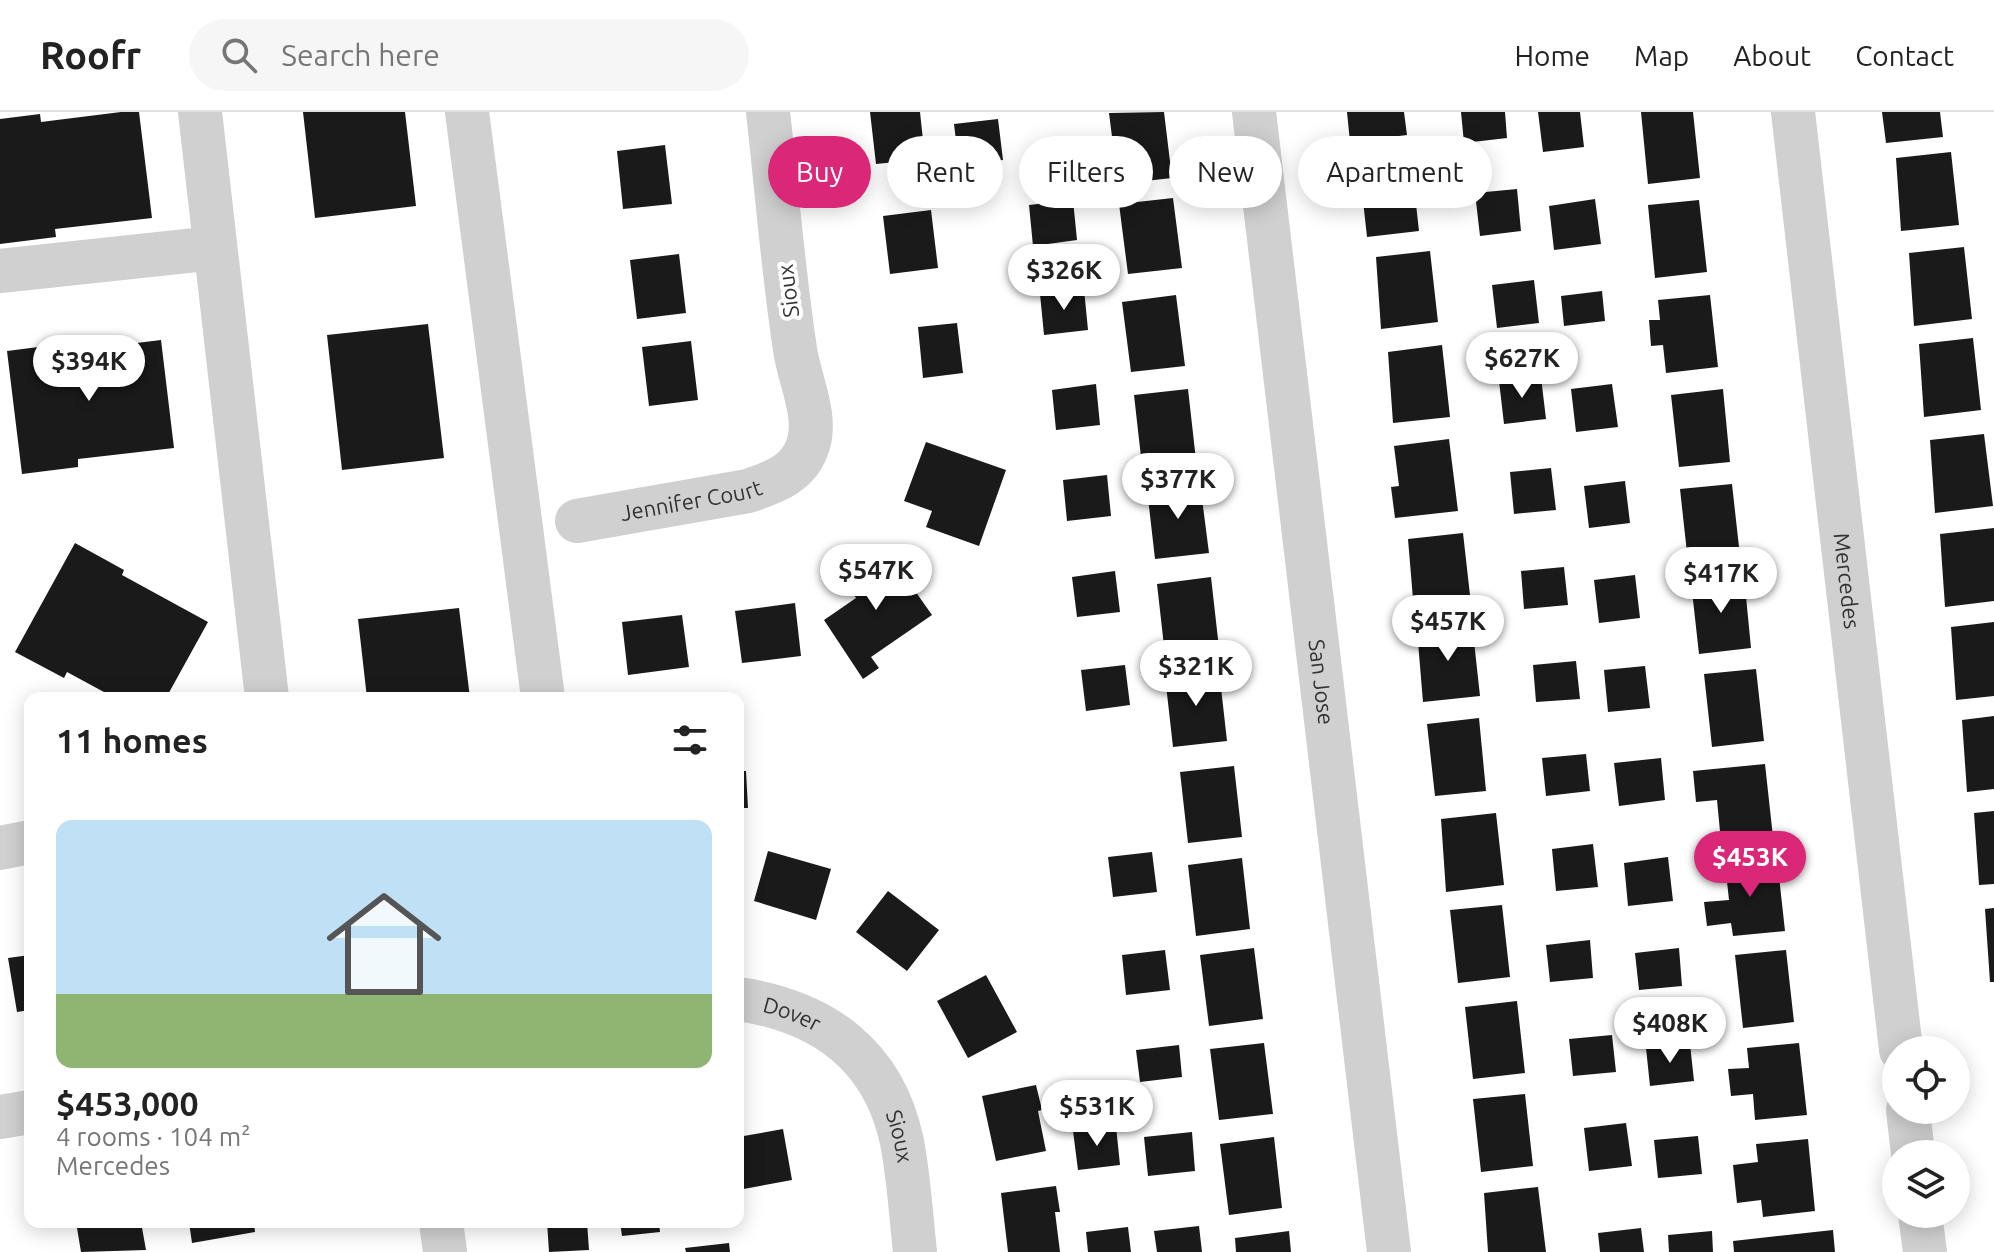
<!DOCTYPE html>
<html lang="en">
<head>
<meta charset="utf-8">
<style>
	body { margin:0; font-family:Ubuntu,sans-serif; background:#f6f6f6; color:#222; height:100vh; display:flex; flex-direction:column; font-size:30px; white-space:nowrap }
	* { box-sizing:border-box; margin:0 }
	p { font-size:26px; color:#767676 }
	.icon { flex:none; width:44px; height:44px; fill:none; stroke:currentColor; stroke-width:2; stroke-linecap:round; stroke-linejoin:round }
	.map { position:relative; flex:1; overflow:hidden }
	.details { position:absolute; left:24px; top:580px; width:720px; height:536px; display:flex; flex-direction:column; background:#fff; border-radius:16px; box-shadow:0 4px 20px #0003 }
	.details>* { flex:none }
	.hud { position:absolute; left:768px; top:24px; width:760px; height:72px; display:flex; gap:16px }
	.fabs { position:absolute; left:1882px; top:924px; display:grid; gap:16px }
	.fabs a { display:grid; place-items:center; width:88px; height:88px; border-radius:50%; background:#fff; box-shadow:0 4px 20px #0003; font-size:40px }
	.price { position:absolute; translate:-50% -68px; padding:0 18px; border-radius:28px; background:#fff; color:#222; font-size:26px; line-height:52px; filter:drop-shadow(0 2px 4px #0008) }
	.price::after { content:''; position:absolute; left:50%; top:48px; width:24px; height:18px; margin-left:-12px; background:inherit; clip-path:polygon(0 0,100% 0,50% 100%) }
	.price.selected { background:#db2777; color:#fff }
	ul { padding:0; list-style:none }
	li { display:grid; align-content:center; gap:16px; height:424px; padding:0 32px }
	li span { display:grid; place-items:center; height:248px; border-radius:16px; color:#555 }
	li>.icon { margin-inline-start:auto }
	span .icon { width:144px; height:144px; fill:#fffc; stroke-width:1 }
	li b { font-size:34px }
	h2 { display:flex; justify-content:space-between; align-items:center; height:96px; padding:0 32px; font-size:34px }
	.pill { padding:0 28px; border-radius:36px; background:#fff; box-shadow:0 4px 20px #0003; font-size:28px; line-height:72px }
	.pill.selected { background:#db2777; color:#fff }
	header { display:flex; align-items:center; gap:48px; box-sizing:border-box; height:112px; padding:0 40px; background:#fff; border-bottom:2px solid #e0e0e0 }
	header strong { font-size:38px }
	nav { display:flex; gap:44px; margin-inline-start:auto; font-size:28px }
	.search { width:560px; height:72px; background:#f6f6f6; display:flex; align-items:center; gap:20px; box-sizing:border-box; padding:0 28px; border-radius:44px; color:#767676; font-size:30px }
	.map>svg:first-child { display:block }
</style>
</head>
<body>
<header>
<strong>Roofr</strong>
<div class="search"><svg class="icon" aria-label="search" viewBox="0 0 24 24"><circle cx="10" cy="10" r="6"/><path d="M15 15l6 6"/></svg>Search here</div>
<nav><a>Home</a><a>Map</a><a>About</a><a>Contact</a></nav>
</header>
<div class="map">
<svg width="1994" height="1140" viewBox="0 0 1994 1140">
	<rect width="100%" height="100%" fill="#fff"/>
	<path fill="#1a1a1a" d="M121,0H139L152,106L55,117L56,125L0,132V7L40,2L41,10Z
		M303,0H405L416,94L315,106Z
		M870,0H920L925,47L876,52Z
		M1164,0L1172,66L1118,72L1109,1Z
		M1347,0H1404L1407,23L1350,30Z
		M1461,0H1505L1507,26L1464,31Z
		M1538,0H1580L1584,35L1543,40Z
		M1641,0H1693L1700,66L1648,72Z
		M1882,0H1940L1943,25L1886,31Z
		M998,7L1003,48L959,53L954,12Z
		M665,33L672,92L623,97L617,39Z
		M1951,40L1959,113L1901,119L1896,46Z
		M1411,47L1419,119L1367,125L1359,52Z
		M1517,77L1521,119L1480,124L1475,81Z
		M1173,86L1182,156L1128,162L1119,92Z
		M1595,87L1601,132L1554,138L1549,94Z
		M1073,88L1077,128L1033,134L1029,93Z
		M1699,88L1707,160L1655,166L1648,93Z
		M931,98L938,156L890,162L883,104Z
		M1964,135L1972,207L1914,214L1909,141Z
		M1430,139L1438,210L1381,217L1376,145Z
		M679,142L686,201L637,207L630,148Z
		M1534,168L1539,211L1497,216L1492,173Z
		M1084,177L1088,218L1044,223L1040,182Z
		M1602,179L1605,209L1564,214L1561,184Z
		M1176,183L1185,254L1131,260L1122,190Z
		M1710,183L1718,255L1666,261L1663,233L1651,234L1649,208H1660L1658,188Z
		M957,211L963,261L923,266L918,215Z
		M428,212L444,346L342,358L327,223Z
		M1973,226L1981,298L1924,305L1919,232Z
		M161,228L174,336L78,347V355L22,362L7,239L62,232L63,240Z
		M691,229L698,288L649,294L642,235Z
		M1442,233L1450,305L1393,311L1388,240Z
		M1541,265L1546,307L1504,312L1499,269Z
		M1096,272L1100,313L1056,318L1052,278Z
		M1612,272L1618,315L1576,320L1571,277Z
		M1188,277L1196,348L1142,354L1134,283Z
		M1723,277L1730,350L1679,355L1671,283Z
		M1984,322L1993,394L1935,401L1930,328Z
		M1449,327L1458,399L1395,406L1391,375L1399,374L1394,334Z
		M926,330L1006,358L979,434L926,415L932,399L904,389Z
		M1551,356L1556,398L1514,402L1510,360Z
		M1107,363L1111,404L1067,409L1063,368Z
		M1625,369L1630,411L1589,416L1584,374Z
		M1200,371L1209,441L1155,447L1147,377Z
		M1732,372L1740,444L1688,450L1680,377Z
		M1994,416V489L1945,495L1940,422Z
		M1463,421L1471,492L1414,499L1408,427Z
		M75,431L124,458L122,463L208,510L166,586H115L67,560L64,566L15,540Z
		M887,439L932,503L871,545L879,556L863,567L824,508L856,486L844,468Z
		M1564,455L1568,493L1524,497L1521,459Z
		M1115,459L1120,500L1077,505L1072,465Z
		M1635,463L1640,506L1599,511L1594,468Z
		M1744,464L1751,536L1699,542L1691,470Z
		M1211,465L1219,536L1165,543L1157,472Z
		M795,491L801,544L742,551L735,499Z
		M459,496L470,586H367L358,507Z
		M682,503L689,555L628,563L622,510Z
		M1994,510V584L1956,588L1951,515Z
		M1472,511L1480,584L1423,590L1417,518Z
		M1576,549L1580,587L1536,590L1533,553Z
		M1125,553L1130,593L1086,599L1081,558Z
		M1645,554L1650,596L1608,600L1604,558Z
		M1756,557L1764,629L1712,635L1704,562Z
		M1219,558L1227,629L1173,635L1165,564Z
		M1994,604V677L1967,680L1962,608Z
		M1479,606L1486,679L1435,684L1427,612Z
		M1586,642L1590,679L1546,684L1542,646Z
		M1661,646L1665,688L1619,694L1614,651Z
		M1765,652L1773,725L1721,730L1717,688L1696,690L1693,659Z
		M1234,654L1242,725L1188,731L1180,660Z
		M738,659H746L748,696H738Z
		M1994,699V772L1979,773L1974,701Z
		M1496,701L1504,773L1446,780L1441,707Z
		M1593,732L1598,775L1556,779L1552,737Z
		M768,739L831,757L816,808L754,789Z
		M1152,740L1157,780L1113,785L1108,745Z
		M1668,745L1673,789L1628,794L1624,751Z
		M1242,746L1250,817L1196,824L1188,753Z
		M1777,746L1785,819L1733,824L1731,811L1707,814L1704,790L1729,788L1725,751Z
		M888,779L939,818L907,859L856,820Z
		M1502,793L1510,865L1458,871L1450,798Z
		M1994,796V870H1990L1985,797Z
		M1590,828L1593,866L1550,870L1546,833Z
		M1254,836L1263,907L1209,914L1200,843Z
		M1679,836L1682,874L1639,878L1635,841Z
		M1165,838L1170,878L1126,883L1122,843Z
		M1786,838L1794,910L1743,916L1735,843Z
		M30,843V898L17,900L8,846Z
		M986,863L1017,920L968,946L937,889Z
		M1517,889L1525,961L1473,967L1465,895Z
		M1612,923L1616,960L1573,964L1569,927Z
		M1264,931L1273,1002L1219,1008L1210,937Z
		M1799,931L1807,1003L1755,1008L1753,982L1731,984L1728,957L1749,956L1747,936Z
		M1690,932L1694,969L1650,974L1646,936Z
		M1179,933L1182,965L1140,970L1136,938Z
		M1036,973L1042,998L1038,999L1046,1039L996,1049L982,984Z
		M1525,982L1533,1054L1481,1060L1473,987Z
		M1626,1011L1632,1054L1589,1059L1584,1016Z
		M1116,1014L1120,1053L1078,1058L1073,1019Z
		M783,1017L792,1068L738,1078V1025Z
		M1192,1020L1195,1059L1148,1064L1144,1025Z
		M1698,1024L1702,1062L1658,1066L1654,1028Z
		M1274,1025L1282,1096L1229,1103L1220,1032Z
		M1808,1027L1815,1099L1763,1105L1761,1088L1737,1091L1733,1053L1758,1050L1756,1032Z
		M1056,1074L1060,1100H1055L1060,1140H1008L1001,1081Z
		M1538,1075L1546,1140H1488L1484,1081Z
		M76,1110H141L146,1138L81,1140Z
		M189,1110H254L255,1120L192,1131Z
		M547,1110H587L589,1138L549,1140Z
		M620,1110H659L660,1120L622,1124Z
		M1199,1114L1202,1140H1157L1154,1119Z
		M1128,1115L1131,1140H1088L1086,1120Z
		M1641,1116L1644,1140H1600L1598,1121Z
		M1833,1118L1835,1140H1734L1733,1129Z
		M1289,1119L1291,1140H1236L1235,1126Z
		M1712,1119L1713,1140H1669L1668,1123Z
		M729,1131L730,1140H686L685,1136Z"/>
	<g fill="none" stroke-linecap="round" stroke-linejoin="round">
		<g stroke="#d0d0d0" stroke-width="44">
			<path d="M200,0L267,586"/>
			<path d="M467,0L543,586"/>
			<path id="s1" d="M1254,0L1389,1140"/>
			<path id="s2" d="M1793,0L1901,938"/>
			<path d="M0,159L215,136"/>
			<path id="s3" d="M577,409L748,379C774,370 799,362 808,333C818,304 799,267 795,237C783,159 777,79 768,0"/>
			<path d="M0,736L30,730"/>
			<path id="s4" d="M738,887C822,899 884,943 902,1030C909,1066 911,1104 915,1140"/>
			<path d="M1908,998L1913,1042"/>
			<path d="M0,1005L30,1000"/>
			<path d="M1920,1102L1925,1140"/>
			<path d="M441,1110L445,1140"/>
		</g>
	</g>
	<g text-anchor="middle" stroke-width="8" stroke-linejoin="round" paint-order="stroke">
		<g font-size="22" fill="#333" stroke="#fff">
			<text transform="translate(788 179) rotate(-97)" y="8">Sioux</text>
			<text dy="8" stroke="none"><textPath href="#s3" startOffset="116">Jennifer Court</textPath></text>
			<text dy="8" stroke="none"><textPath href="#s2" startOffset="472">Mercedes</textPath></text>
			<text dy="8" stroke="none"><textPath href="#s1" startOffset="574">San Jose</textPath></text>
			<text dy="8" stroke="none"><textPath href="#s4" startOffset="56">Dover</textPath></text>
			<text dy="8" stroke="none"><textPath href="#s4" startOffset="228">Sioux</textPath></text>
		</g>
	</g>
</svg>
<div class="fabs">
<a><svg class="icon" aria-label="locate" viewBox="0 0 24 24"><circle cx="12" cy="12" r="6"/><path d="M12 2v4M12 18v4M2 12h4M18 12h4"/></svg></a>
<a><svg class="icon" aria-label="layers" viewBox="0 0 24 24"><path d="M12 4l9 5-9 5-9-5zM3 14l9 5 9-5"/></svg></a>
</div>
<b class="price" style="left:1064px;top:200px">$326K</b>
<b class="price" style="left:1522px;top:288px">$627K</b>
<b class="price" style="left:89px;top:291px">$394K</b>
<b class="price" style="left:1178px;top:409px">$377K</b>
<b class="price" style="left:876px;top:500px">$547K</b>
<b class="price" style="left:1721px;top:503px">$417K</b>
<b class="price" style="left:1448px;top:551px">$457K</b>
<b class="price" style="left:1196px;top:596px">$321K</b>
<b class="price selected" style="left:1750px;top:787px">$453K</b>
<b class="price" style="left:1670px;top:953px">$408K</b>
<b class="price" style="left:1097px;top:1036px">$531K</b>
<div class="hud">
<a class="pill selected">Buy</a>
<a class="pill">Rent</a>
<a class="pill">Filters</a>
<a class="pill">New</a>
<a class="pill">Apartment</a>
</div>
<section class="details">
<h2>11 homes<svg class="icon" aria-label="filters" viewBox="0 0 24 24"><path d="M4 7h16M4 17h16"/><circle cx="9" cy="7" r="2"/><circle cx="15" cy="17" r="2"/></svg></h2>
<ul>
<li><span style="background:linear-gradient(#bfe0f5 70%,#8fb573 0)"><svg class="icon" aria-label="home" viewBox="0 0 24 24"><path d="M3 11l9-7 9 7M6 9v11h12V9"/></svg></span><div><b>$453,000</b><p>4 rooms · 104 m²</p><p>Mercedes</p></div></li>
</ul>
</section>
</div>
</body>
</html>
